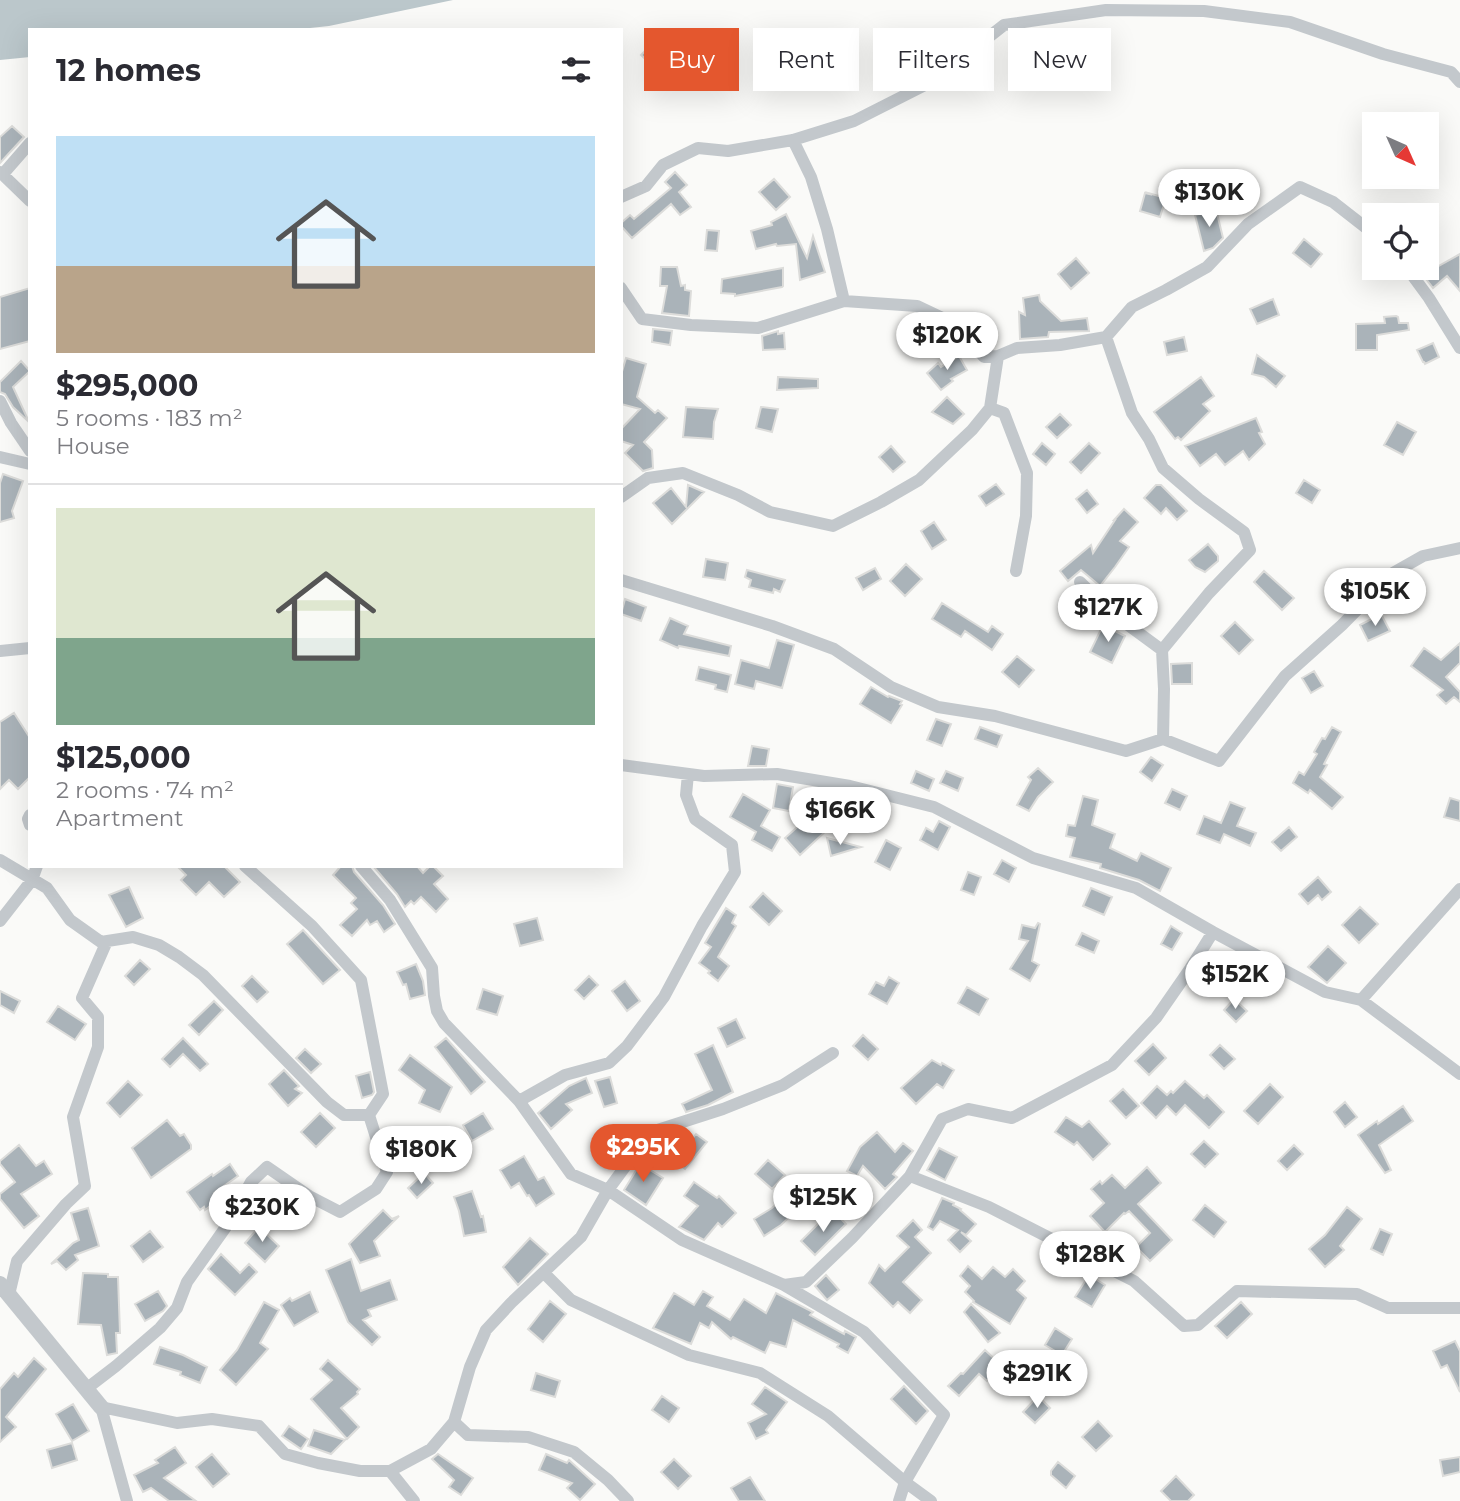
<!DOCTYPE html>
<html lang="en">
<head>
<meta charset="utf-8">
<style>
	body { margin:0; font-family:Montserrat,sans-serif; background:#f7f7f7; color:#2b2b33; height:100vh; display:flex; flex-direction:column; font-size:26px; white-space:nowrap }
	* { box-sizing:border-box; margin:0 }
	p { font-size:23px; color:#7c7c81 }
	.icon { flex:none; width:38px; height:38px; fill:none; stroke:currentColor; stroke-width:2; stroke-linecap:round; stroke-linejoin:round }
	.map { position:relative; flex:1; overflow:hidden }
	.drawer { position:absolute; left:28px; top:28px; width:595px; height:840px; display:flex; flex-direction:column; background:#fff; border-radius:0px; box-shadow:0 7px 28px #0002 }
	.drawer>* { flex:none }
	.hud { position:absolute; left:644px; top:28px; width:665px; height:63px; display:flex; gap:14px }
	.needle { width:46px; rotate:135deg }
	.controls { position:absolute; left:1362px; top:112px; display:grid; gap:14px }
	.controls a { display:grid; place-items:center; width:77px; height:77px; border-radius:0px; background:#fff; box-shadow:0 7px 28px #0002; font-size:35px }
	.price { position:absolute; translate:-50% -60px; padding:0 16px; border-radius:24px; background:#fff; color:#222; font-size:23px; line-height:46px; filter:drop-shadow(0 2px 4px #0008) }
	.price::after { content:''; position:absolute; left:50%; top:42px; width:21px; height:16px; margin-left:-10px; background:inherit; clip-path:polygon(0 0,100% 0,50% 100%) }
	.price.on { background:#e4572e; color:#fff }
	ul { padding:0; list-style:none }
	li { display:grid; align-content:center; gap:14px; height:371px; padding:0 28px }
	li+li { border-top:2px solid #e1e1e2 }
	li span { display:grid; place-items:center; height:217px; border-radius:0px; color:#555 }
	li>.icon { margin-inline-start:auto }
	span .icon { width:126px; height:126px; fill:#fffc; stroke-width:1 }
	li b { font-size:30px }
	h2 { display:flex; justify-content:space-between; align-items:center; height:84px; padding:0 28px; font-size:30px }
	.pill { padding:0 24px; border-radius:0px; background:#fff; box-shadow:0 7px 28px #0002; font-size:24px; line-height:63px }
	.pill.on { background:#e4572e; color:#fff }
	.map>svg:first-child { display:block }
</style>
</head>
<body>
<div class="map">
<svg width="1460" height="1501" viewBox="0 0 1460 1501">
	<rect width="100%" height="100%" fill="#fafaf8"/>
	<path fill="#bbc7cb" d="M0,0H453L329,26L291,30H30V57L0,60Z"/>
	<path fill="#aab3b9" stroke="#dcdcda" stroke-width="2" d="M656,40L674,58L660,73L641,55Z
		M12,126L24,137L0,163V137Z
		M675,172L687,185L679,192L691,207L680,215L671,204L632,238L621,226V223L630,215L634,219L671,188L665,182Z
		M774,179L790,197L776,210L759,192Z
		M1145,193L1149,194L1148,193L1166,198L1160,217L1140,211Z
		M1216,209L1223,238L1213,248L1204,251L1195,215Z
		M786,214L807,258L813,236L825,272L800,280L796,244L777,246L776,244L756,249L751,231L772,225L771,222Z
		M707,230L719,231L717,251L705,250Z
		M1304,239L1322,254L1311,267L1293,253Z
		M1460,254V291L1447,276L1433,288L1420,271L1431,263L1435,268Z
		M1076,258L1089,273L1071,289L1058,274Z
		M661,267H677L681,286L685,285V290L691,291L689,316L662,313L667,286H660Z
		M783,268V286L782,287L735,296V294L721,293L722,279Z
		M30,288V341L0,349V297Z
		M1039,295L1040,301L1061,321L1087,318L1089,331L1049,332L1048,337L1020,339L1019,312L1025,315L1023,298Z
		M1273,299L1279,315L1257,324L1250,309Z
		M1396,316L1398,317L1399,323H1408L1409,330L1377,335V350H1356V324L1385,323L1384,317Z
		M653,329L672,331L670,345L652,342Z
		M778,331V334L784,333L785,349L763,350L762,336Z
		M1184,337L1187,351L1167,355L1164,342Z
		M1433,343L1439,357L1425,364L1424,362H1423L1417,350Z
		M1257,355L1285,376L1276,387L1264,377L1252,374Z
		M959,356L967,370L951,379L953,381L941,390L927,373L938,363L941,367Z
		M626,358L646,364L637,397L655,413L658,410L667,418L644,442L652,450L653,468L643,471L625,453L633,445L621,441V429L640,409L621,404V375Z
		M21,361L30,371L13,387L29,422L13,407L5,394L0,392V382Z
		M778,377L818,379V388L777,390Z
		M1201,377L1214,396L1203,404L1210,411L1181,440L1178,437L1175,439L1154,412Z
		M947,397L964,414L953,424L932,412Z
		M686,407L718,409L714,422L713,439L683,437Z
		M761,407L778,409L772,432L756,428Z
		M1060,414L1071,425L1057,438L1046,427Z
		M1256,418L1262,432L1259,433L1265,444L1249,460L1243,451L1225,465L1216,454L1200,466L1185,446Z
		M1397,422L1416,432L1403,455L1384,445Z
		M1042,443L1055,454L1046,465L1033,454Z
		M1089,443L1100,453L1081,473L1070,462Z
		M891,446L905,462L893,472L879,457Z
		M3,474L23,481L12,511L14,518L0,522V483Z
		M1304,480L1320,490L1312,503L1296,493Z
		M996,484L1004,494L986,506L979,496Z
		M688,485L704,492L672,524L653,503L671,488L686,507Z
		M1156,485H1161L1187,511L1177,520L1166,508L1161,514L1144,498Z
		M1087,490L1098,504L1087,513L1076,499Z
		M1124,509L1138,522L1120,541L1129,547L1115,567L1100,586L1081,570L1068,581L1060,571L1091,545L1093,553L1115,520H1114Z
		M934,522L946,540L932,549L921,531Z
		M1208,544L1218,556V561L1205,572L1195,567L1189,560Z
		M706,559L728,563L725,580L703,577Z
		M906,564L922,579L905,596L890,581Z
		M875,568L881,579L863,590L856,578Z
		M747,570L785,580L780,592L774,589L773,593L749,587L751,580L745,577Z
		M1264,571L1294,598L1282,610L1254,582Z
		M625,599L646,607L641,621L621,614Z
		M942,603L988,632L992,626L1003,634L992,650L965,631L961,637L932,619Z
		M1381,614L1390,631L1368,641L1360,625Z
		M670,618L688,626L684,634L731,646L729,656L679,646L678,648L660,640Z
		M1235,622L1253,640L1239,654L1221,636Z
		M1103,625L1125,636L1112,663L1090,652Z
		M777,640L794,645L782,688L756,681L754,689L735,684L741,660L769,668Z
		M1460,643V663L1446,677L1460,692V702L1454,697L1446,704L1437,695L1443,690L1411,666L1424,648L1441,660Z
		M1017,656L1034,670L1019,687L1002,672Z
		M1192,663V684H1172L1171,664Z
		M699,667L731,675L727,692L715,689L716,685L696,680Z
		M1314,671L1323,686L1311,693L1302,678Z
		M871,687L888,697L889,696L902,701L900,704L902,705L891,723L860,704Z
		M14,713L30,738V777L18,789L9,780L0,789V722Z
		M936,719L951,724L942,746L927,740Z
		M980,727L1002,735L997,747L975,739Z
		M1332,727L1341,732L1324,764L1327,765L1320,777L1343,797L1332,809L1310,790L1308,793L1293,783L1299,772L1304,775L1317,754L1314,752L1322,738L1325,739Z
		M752,746L769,749L766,766H748Z
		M1151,757L1163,765L1152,781L1140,772Z
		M1038,768L1053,782L1038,797L1029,811L1017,805L1031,780L1028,777Z
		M916,771L934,779L929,791L911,783Z
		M946,771L963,778L958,791L940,783Z
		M777,784L793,787L789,811L773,808Z
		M1172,789L1187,796L1180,810L1165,803Z
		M743,794L770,810L761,826L780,837L772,851L752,840L756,832L730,817Z
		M1083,796L1098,800L1092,825L1115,834L1110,848L1137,861L1141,853L1171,868L1160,891L1139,880L1100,868L1101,864L1070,857L1075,838L1066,836L1068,825L1075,826Z
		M1450,798L1460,801V821L1444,817Z
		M1230,802L1245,808L1237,826L1256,833L1250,846L1224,834L1220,843L1197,834L1204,816L1221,823Z
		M813,813L827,830L800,855L785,838Z
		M939,821L950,827L938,850L920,840L926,828L933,832Z
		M1289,827L1297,837L1281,851L1272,842Z
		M827,838L861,847L831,856Z
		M886,840L901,848L890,870L875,862Z
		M1002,860L1016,868L1009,882L994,874Z
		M177,866H224L240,882L224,897L209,882L196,895L181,880L186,875Z
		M341,866H352L354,872L383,905L395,924L384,932L377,921L370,925L367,920L352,936L340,925L357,909L351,903L356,898L333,875Z
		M373,866H417L423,873L430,866H433L443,876L434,884L448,899L436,912L421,897L414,904L411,901L405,907L397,894Z
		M968,872L981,877L974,895L961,890Z
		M1318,877L1331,892L1322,900L1318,895L1308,904L1299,894Z
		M129,887L143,918L126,927L109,895Z
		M1091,888L1112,897L1104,915L1083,906Z
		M763,893L782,911L769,925L750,907Z
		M1360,907L1378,924L1359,943L1342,925Z
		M726,908L736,915L732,923L736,926L718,957L729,966L718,981L708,973L710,971L699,963L711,947L705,943Z
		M537,918L543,940L520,946L514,924Z
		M1038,923L1040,924L1032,961L1039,965L1030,981L1010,969L1028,941L1019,939L1022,925L1035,928Z
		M1171,926L1182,933L1172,950L1161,944Z
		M303,930L340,970L323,984L287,944Z
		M1082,933L1099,941L1094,953L1076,945Z
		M1328,946L1346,963L1327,983L1308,967Z
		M140,960L150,969L134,985L125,976Z
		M1247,961L1267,977L1257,990L1236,974Z
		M416,964L423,981L425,995L410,999L406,984L403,985L397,972Z
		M252,976L268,992L257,1002L242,986Z
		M589,976L598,985L584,999L575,990Z
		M889,977L899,983L887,1004L869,994L876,982L884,986Z
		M625,981L640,1001L627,1011L612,991Z
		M967,987L988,999L979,1015L958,1003Z
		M483,989L503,996L497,1015L477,1009Z
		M0,991L20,1001L14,1013L0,1005Z
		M1234,999L1247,1011L1236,1022L1224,1010Z
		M214,1001L223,1010L199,1035L189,1025Z
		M58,1006L86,1024L75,1040L47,1022Z
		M736,1019L745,1038L727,1047L718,1028Z
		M863,1035L878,1049L868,1060L853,1046Z
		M183,1038L208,1064L200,1071L183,1054L170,1067L162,1059Z
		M446,1038L485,1082L471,1094L435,1047Z
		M1153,1044L1166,1058L1149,1075L1135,1061Z
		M713,1045L733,1092L708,1105L686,1112L682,1104L712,1090L695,1054Z
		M1220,1045L1235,1059L1224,1069L1210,1055Z
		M305,1049L321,1064L311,1073L296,1058Z
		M410,1055L452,1087L440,1112L419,1103L425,1090L399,1070Z
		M932,1060L941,1065L942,1063L954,1070L943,1088L937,1084L916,1104L901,1088Z
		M284,1070L299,1086L295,1089L302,1093L288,1106L269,1084Z
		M370,1072L374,1092L372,1095L362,1098L356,1076Z
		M610,1077L617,1103L604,1107L595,1081Z
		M586,1078L592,1093L566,1104L572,1110L551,1129L538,1113L569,1086Z
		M128,1081L142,1095L120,1117L107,1103Z
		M1185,1081L1204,1098L1207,1095L1224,1112L1209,1128L1185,1105L1176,1115L1167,1106L1156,1118L1141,1103L1157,1086L1167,1095L1171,1091L1173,1093Z
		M1270,1084L1283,1097L1258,1124L1244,1111Z
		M1123,1089L1139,1106L1126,1118L1110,1101Z
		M1345,1102L1357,1117L1345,1127L1334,1112Z
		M1403,1106L1413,1121L1379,1145L1391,1170L1385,1173L1358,1135L1377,1121L1378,1124Z
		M320,1113L335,1128L316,1147L301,1132Z
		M483,1113L493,1129L472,1141L463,1125Z
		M1066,1117L1082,1127L1089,1121L1110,1144L1093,1160L1077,1142L1074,1145L1055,1132Z
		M167,1120L180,1136L184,1134L191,1145V1149L151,1178L132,1148Z
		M877,1132L895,1152L903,1143L913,1151L893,1174L897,1177L885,1189L863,1166L857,1176L847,1171L860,1147Z
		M696,1134L707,1142L685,1169L668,1157L677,1144L684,1149Z
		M1204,1141L1218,1154L1205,1167L1191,1154Z
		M19,1145L36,1166L44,1161L52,1174L21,1194L39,1216L24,1228L0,1199V1194L15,1182L0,1164V1161Z
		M1294,1145L1303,1154L1287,1170L1278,1161Z
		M939,1148L957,1157L945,1180L927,1170Z
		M524,1156L538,1180L544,1177L554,1194L536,1206L529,1195L527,1196L519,1183L511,1188L500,1170Z
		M768,1160L785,1175L772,1189L755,1174Z
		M230,1164L238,1176L214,1193L217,1201L205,1210L204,1207L200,1210L187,1192L212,1174L213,1176Z
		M640,1164L663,1178L646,1205L624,1190Z
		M1147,1167L1161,1183L1138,1204L1172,1240L1150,1261L1136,1247L1150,1233L1129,1211L1125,1214L1124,1213L1105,1232L1090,1216L1104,1203L1091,1189L1100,1181L1102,1184L1112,1175L1125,1188Z
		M424,1173L433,1183L417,1198L408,1188Z
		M694,1182L717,1198L719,1196L736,1213L722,1227L718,1223L704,1240L679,1227L698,1206L684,1196Z
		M472,1191L481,1217L483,1216L486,1232L464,1236L459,1211L454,1197Z
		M784,1197L797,1210L781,1225L764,1236L754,1219L772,1208Z
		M942,1198L954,1203L953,1205L961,1209L960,1210L976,1224L966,1235L961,1232L971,1241L960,1252L948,1240L958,1230L940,1221L933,1230L928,1227Z
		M1205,1205L1226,1222L1214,1237L1193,1220Z
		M1347,1207L1362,1219L1340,1246L1344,1250L1325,1267L1309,1249L1325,1235Z
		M88,1208L99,1246L75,1255L78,1260L66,1270L57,1261L51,1264L73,1243L79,1240L71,1213Z
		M383,1210L392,1219L399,1216L374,1241L380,1256L360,1263L349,1244Z
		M835,1213L846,1224L815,1255L801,1241L819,1223L822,1226Z
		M913,1220L922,1230L915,1237L931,1253L903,1282L922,1300L910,1313L898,1302L893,1307L869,1283L879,1265L885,1271L909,1247L897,1236Z
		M259,1227L279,1246L265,1262L245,1243Z
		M1380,1229L1392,1234L1383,1255L1371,1249Z
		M150,1231L163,1247L143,1262L131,1246Z
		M530,1238L548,1254L518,1285L503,1267Z
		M221,1254L240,1273L249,1264L257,1272L235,1295L208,1269Z
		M351,1259L361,1291L390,1280L397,1300L368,1310L371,1316L363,1320L380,1337L372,1345L348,1322L326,1270Z
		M968,1266L982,1279L993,1267L1005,1277L1013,1269L1025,1281L1017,1290L1026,1298L1010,1324L973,1302L974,1301L965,1292L970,1286L960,1276Z
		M83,1273L108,1274V1277H118L120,1333H116L117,1353L107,1355L101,1325L78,1324Z
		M826,1275L839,1290L827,1300L815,1286Z
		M1089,1275L1105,1285L1092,1307L1075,1297Z
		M158,1291L167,1306L163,1311L145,1321L135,1304Z
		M703,1291L713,1297L707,1306L730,1320L744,1299L766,1313L776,1293L813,1312L810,1315L844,1334L845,1331L856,1337L848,1353L837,1347L839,1344L793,1320L786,1347L770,1342L765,1353L733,1337L731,1339L712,1322L709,1328L700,1323L691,1344L653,1328L674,1293L694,1305Z
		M310,1292L318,1312L294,1326L281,1305L290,1298L292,1301Z
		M550,1301L566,1314L543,1342L528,1329Z
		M264,1302L279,1310L260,1343L268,1349L236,1385L220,1370L237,1350Z
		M1241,1302L1252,1314L1227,1338L1215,1326Z
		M971,1304L1000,1333L988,1342L964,1312Z
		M1055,1328L1072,1339L1062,1355L1045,1345Z
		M1455,1341L1460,1351V1392L1447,1365L1441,1368L1433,1351Z
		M160,1347L183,1355L207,1367L200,1383L180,1375L181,1372L154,1364Z
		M985,1350L1001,1365L987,1381L979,1374L959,1396L948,1386L961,1373L963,1374Z
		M34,1358L46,1369L6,1417L16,1427L0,1442V1389L14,1373L18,1377Z
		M328,1360L360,1389L357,1392L358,1394L341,1408L359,1427L347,1439L311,1399L332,1380L320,1369Z
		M536,1373L560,1381L555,1397L531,1390Z
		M904,1386L928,1411L916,1424L891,1399Z
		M765,1387L787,1402L766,1430L768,1433L756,1439L748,1423L766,1414L752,1404Z
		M662,1396L679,1408L669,1422L652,1410Z
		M1038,1396L1050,1408L1035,1423L1023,1412Z
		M73,1404L89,1431L72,1441L56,1414Z
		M1098,1421L1112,1436L1096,1451L1082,1437Z
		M289,1426L308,1439L301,1449L282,1436Z
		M314,1430L345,1440L331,1454L308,1446Z
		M72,1443L77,1460L52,1468L47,1450Z
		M175,1447L186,1463L164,1478L196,1501H169L151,1488L143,1492L134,1475L158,1463L155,1460Z
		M212,1454L229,1474L213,1487L196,1467Z
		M438,1454L473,1478L461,1495L449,1487L454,1480L432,1459Z
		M546,1454L567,1463L569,1460L595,1484L580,1500L567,1488L572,1483L539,1470Z
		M1460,1457V1472L1443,1476L1440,1460Z
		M674,1459L691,1476L678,1489L661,1472Z
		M1058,1462L1075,1476L1066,1488L1051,1475V1471Z
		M1176,1476L1194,1495L1188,1501H1171L1161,1491Z
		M750,1477L765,1501H739L731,1488Z"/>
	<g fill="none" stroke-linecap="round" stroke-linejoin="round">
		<path stroke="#c3c8cc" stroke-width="12" d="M793,140L811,177L827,229L844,301
			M0,172L30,201
			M3,174L30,143
			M621,197L646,186L663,165L698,148L728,151L793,140L854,121L933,81L1004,25L1106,10L1204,11L1290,22L1383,54L1451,72L1460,82
			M1407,268L1429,298L1460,348
			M621,288L642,319L691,325L758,328L844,301L917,306L957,325L984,357L998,356L1017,348L1060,345L1106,337L1132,307L1166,290L1207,267L1248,224L1300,187L1333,202L1374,234
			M1106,337L1132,413L1149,439L1163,468L1199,499L1244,532L1250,550L1209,593L1162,650L1164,689L1163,739
			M0,401L11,423L30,451
			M990,408L1004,413L1027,473L1026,516L1016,571
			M0,457L30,464
			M621,497L648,478L683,473L738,495L770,512L833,526L881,502L919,480L972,430L990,408L998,356
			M621,580L772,626L834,649L891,687L938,707L995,716L1126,751L1163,739L1219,761L1285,676L1342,625L1393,573L1423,556L1460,548
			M1080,582L1113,614L1162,650
			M0,651L30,648
			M621,765L704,776L777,774L850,786L934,807L1033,858L1136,888L1213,932L1325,992L1361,1000L1460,1074
			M30,815L28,819L30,825
			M0,860L47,888L70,920L101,942L133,937L159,945L179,957L203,975L327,1102L344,1115H369L383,1094L361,980L312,926L245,866
			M361,866L390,900L432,968L434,996L437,1011L444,1023L519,1101L571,1174L608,1190L682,1240L784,1285L864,1332L944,1415L905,1482L899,1501
			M0,921L32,880L37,866
			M1361,1000L1460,889
			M519,1101L565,1075L609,1063L627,1046L664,997L702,926L735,872L732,845L695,819L686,795L688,774
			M910,1176L989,1207L1134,1281L1184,1326L1198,1325L1237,1291L1357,1294L1388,1308H1460
			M544,1273L571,1300L689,1355L760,1373L828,1416L905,1482L931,1501
			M784,1285L806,1282L852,1238L910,1176L942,1119L968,1109L1012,1118L1112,1065L1156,1018L1190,969L1213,932
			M9,1295L17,1261L66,1204L85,1186L73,1117L98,1047V1017L82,998L107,941
			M86,1389L116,1366L160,1328L177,1308L187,1282L228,1224L251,1182L267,1167L309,1196L340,1212L376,1189L387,1172L369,1115
			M454,1422L468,1435L528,1437L574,1452L608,1480L628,1501
			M390,1471L431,1449L454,1422L470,1367L486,1330L511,1303L581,1237L608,1190L630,1160L642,1135L723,1109L783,1085L833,1053
			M127,1501L101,1407L177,1423L212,1419L259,1426L285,1454L318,1463L360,1471H390L414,1501"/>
		<path stroke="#c3c8cc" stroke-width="16" d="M0,1284L101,1407"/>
	</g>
</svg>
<div class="controls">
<a><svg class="needle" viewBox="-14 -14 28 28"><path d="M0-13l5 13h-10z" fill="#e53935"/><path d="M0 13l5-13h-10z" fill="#7c7c81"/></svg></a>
<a><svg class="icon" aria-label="locate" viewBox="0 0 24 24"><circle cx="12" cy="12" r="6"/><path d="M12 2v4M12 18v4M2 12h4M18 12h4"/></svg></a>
</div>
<b class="price" style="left:1209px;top:229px">$130K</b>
<b class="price" style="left:947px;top:372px">$120K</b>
<b class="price" style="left:1375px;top:628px">$105K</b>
<b class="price" style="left:1108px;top:644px">$127K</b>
<b class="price" style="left:840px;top:847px">$166K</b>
<b class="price" style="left:1235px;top:1011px">$152K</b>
<b class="price on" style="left:643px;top:1184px">$295K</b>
<b class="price" style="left:421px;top:1186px">$180K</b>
<b class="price" style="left:823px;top:1234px">$125K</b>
<b class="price" style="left:262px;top:1244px">$230K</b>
<b class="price" style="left:1090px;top:1291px">$128K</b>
<b class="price" style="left:1037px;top:1410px">$291K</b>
<div class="hud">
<a class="pill on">Buy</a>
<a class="pill">Rent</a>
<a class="pill">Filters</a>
<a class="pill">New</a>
</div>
<section class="drawer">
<h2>12 homes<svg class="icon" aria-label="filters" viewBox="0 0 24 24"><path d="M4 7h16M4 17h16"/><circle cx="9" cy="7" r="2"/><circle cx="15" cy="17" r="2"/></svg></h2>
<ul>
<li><span style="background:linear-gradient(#bfe0f5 60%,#b9a48a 0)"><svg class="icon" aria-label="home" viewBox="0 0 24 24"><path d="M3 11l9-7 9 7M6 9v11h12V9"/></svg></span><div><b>$295,000</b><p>5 rooms · 183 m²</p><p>House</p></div></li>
<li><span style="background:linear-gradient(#dfe7d0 60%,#7fa58c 0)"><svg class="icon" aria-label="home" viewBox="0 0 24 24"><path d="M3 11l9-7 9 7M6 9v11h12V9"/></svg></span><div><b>$125,000</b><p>2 rooms · 74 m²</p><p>Apartment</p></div></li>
</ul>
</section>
</div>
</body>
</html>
